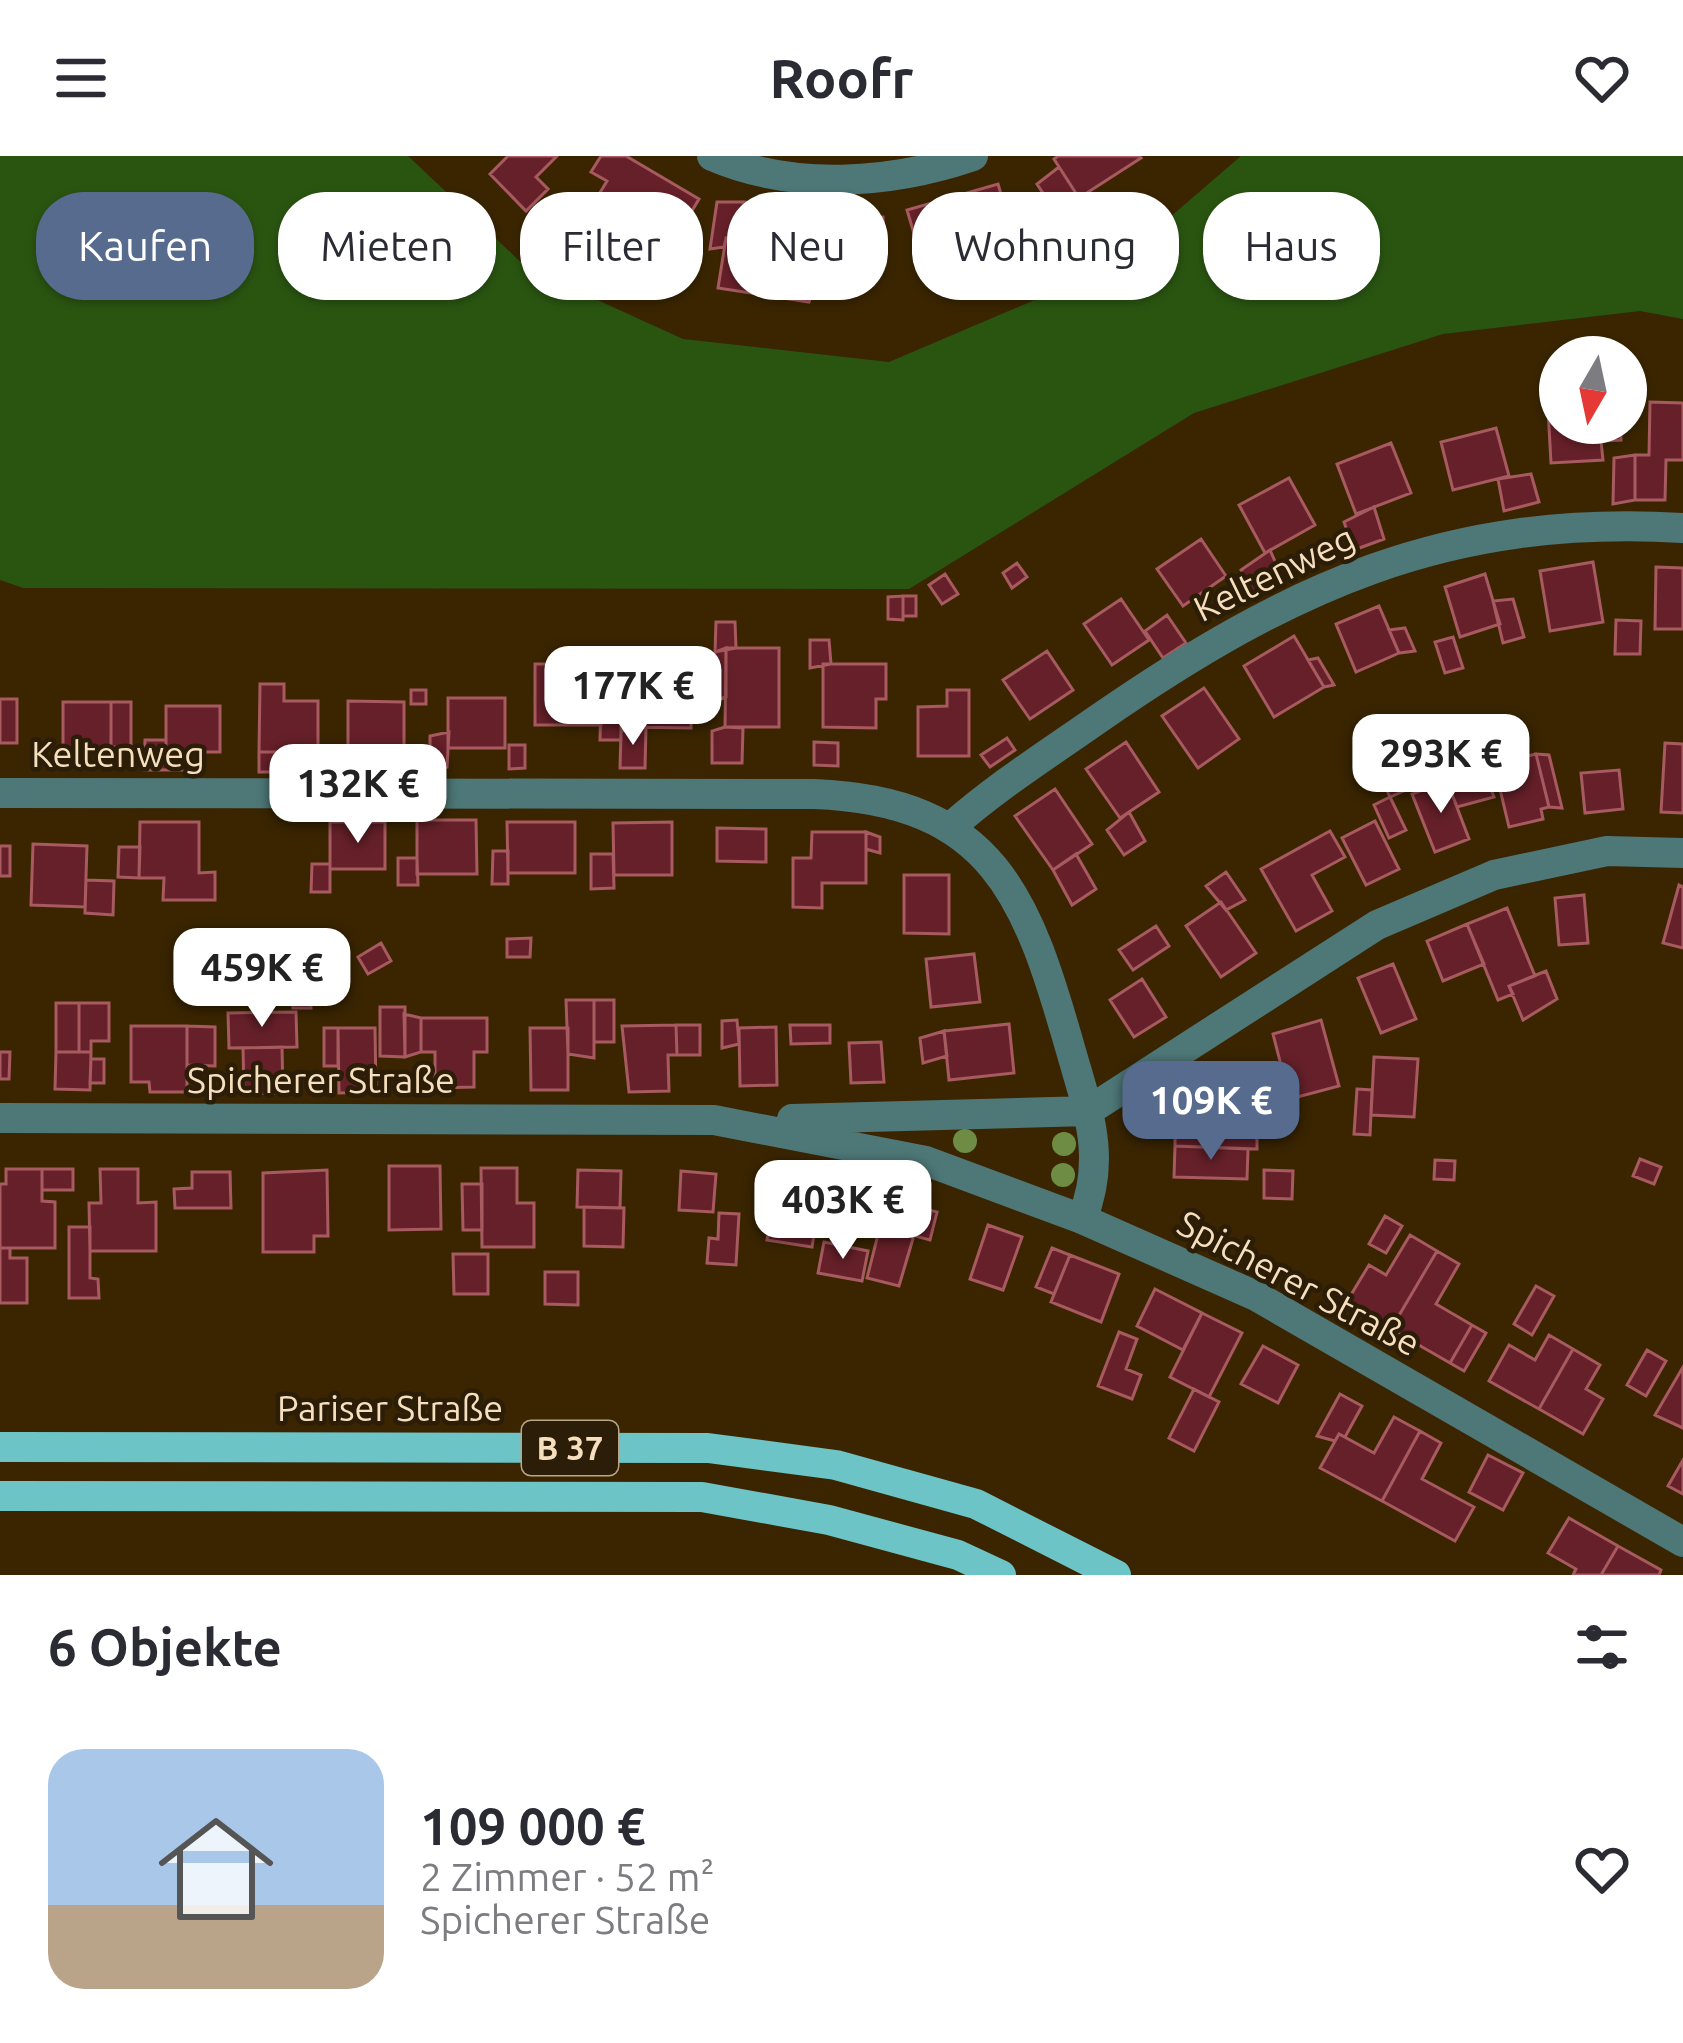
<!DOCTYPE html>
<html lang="de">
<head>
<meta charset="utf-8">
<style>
	body { margin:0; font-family:Ubuntu,sans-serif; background:#f7f7f7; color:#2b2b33; height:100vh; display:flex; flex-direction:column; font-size:45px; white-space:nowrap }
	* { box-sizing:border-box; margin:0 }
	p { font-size:39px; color:#7c7c81 }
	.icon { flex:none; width:66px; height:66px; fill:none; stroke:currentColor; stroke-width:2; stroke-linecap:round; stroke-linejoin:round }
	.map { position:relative; height:1419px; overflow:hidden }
	.side { display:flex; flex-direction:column; background:#fff; flex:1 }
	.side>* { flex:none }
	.guide { position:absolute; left:36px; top:36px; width:1611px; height:108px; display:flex; gap:24px }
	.needle { width:78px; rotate:189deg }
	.tools { position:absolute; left:1539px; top:180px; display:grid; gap:24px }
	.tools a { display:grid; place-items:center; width:108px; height:108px; border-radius:50%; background:#fff; box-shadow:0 3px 9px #0004; font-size:60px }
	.price { position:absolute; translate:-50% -102px; padding:0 27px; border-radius:24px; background:#fff; color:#222; font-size:39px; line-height:78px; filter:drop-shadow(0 3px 6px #0008) }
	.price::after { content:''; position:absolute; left:50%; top:72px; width:36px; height:27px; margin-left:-18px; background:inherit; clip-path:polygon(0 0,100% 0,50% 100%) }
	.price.current { background:#566b8d; color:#fff }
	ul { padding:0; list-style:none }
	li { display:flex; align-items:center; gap:36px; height:300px; padding:0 48px }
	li+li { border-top:3px solid #e1e1e2 }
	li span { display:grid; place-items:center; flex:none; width:336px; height:240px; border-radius:36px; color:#555 }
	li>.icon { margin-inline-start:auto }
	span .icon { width:144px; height:144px; fill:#fffc; stroke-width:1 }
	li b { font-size:51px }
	h2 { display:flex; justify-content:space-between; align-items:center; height:144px; padding:0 48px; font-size:51px }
	.chip { padding:0 42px; border-radius:48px; background:#fff; box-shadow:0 3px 9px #0004; font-size:42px; line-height:108px }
	.chip.current { background:#566b8d; color:#fff }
	header { display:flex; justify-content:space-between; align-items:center; height:156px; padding:0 48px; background:#fff; font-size:54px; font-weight:700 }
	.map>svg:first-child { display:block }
</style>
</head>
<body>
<header><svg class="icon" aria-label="menu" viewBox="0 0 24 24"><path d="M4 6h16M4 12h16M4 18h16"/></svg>Roofr<svg class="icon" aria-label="heart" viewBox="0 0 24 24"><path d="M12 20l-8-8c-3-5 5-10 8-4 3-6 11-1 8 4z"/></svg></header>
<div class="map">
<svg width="1683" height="1419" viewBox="0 0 1683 1419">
	<rect width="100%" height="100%" fill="#3a2500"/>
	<path fill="#2a5511" d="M0,0H408L527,112L683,183L889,206L1112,111L1241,0H1683V163L1640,155L1443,178L1194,257L909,433L23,432L0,424Z"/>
	<path fill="#662029" stroke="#a75a5f" stroke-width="3" d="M508,0H557L536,21L548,33L526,55L490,18Z
		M601,0H626L699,43L667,97L628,82L631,76L621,70L614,81L584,63L607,25L591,16Z
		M1058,0H1139L1141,2L1079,42L1054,3Z
		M1059,11L1079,42L1058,60L1037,28Z
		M998,28L1011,72L920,98L907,54Z
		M717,46H744L738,83L726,82L724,91L710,93Z
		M744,46L787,53L779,107L821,114L809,146L718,132L726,82L738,83Z
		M883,61L885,109L867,110L865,62Z
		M1650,246L1683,247V304H1666L1665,344H1635V299H1649Z
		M1560,252V267H1620L1621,284L1601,285L1603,304L1551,307L1548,253Z
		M1496,272L1509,320L1453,334L1441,286Z
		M1391,287L1411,337L1356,358L1337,308Z
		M1635,299V344L1613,348L1614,302Z
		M1531,318L1539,346L1504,355L1498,323Z
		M1289,322L1315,369L1265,397L1239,349Z
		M1374,351L1384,383L1354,394L1344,366Z
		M1201,383L1226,420L1183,450L1157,413Z
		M1270,394L1283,423L1254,439L1241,414Z
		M1593,406L1603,466L1550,475L1540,415Z
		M1017,407L1027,421L1012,432L1003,417Z
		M1656,411L1683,412V473H1655Z
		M945,418L958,438L942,448L929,429Z
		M1485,418L1500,468L1460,481L1445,431Z
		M903,440H916V460H903Z
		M903,440V464L888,463V441Z
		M1121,443L1149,484L1112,509L1084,468Z
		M1513,443L1524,481L1503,487L1493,445Z
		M1379,450L1399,497L1356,516L1336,468Z
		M1167,459L1186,487L1163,502L1145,475Z
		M1616,464L1641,465L1640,498H1615Z
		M716,466H735L736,492L715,496Z
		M1405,472L1415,495L1399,497L1389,474Z
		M1294,480L1324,531L1274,561L1244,510Z
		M1453,481L1463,512L1445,517L1435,486Z
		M810,484H829L831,508L810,512Z
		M726,492V541L714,544L715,496Z
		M726,492H779V571H725Z
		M1047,495L1073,534L1030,563L1003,524Z
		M1318,502L1334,529L1324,531L1308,504Z
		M630,503L692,504L691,572L630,571Z
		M535,508H594L601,569H535Z
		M823,508H886V543H876V572L823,571Z
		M260,528H284V545H318V596H259Z
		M1204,532L1239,583L1198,612L1162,560Z
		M411,534H426V548H411Z
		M947,534H969V600H918V551L947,550Z
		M448,542H505V592H448Z
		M0,543H17V587H0Z
		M601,544L621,548V584H600Z
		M348,545L404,546V597L348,596Z
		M63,546H111V595H63Z
		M111,546H131V591H111Z
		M166,550H220V596H166Z
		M630,571H646L645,612H620L621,576Z
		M725,571L743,572L742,607H712V575Z
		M449,576L447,611H430V580Z
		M1007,582L1015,594L990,611L981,599Z
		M145,584H166V596H188V614H144Z
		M814,586L838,587V610L814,609Z
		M1126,586L1159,636L1120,662L1086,613Z
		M1665,587L1683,588V657L1661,656Z
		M509,589H525V612L509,613Z
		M259,596H282L281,616H259Z
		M1536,598L1549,599L1562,652L1549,651Z
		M1536,598L1549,651L1541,653L1543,663L1509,671L1494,608Z
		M1396,609L1408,633L1390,641L1379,617Z
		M1619,614L1623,653L1585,657L1581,617Z
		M1484,615L1494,641L1457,651L1447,625Z
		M1447,625L1469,683L1435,696L1412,638Z
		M1055,633L1092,688L1053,714L1015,660Z
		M1390,641L1406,674L1389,682L1374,649Z
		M1129,656L1145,685L1124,699L1107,674Z
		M417,664H476L477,718H417Z
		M1375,665L1399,713L1366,729L1342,682Z
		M140,666H199V717L215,716V744H163L164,722H139Z
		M330,666H385V713H330Z
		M507,666H575V717H508Z
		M672,666V719H614L613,667Z
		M717,672L766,673V706L717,705Z
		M1330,675L1345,701L1312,719L1332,755L1296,775L1261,713Z
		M812,676H866V727H822V752L793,751V702H811Z
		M866,676L880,681V697L866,693Z
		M33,688L87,690L85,751L31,749Z
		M0,690H10V720H0Z
		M119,691H140L139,722L118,721Z
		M493,695H508V728H492Z
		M591,698H613L614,732L591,733Z
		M1076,698L1096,733L1072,749L1053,714Z
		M398,702H417L418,729H398Z
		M312,708H330V736H311Z
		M1226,716L1245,744L1226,754L1206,730Z
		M904,719H949V778L904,777Z
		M86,724L114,725L113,759L85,757Z
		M1679,729L1683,731V792L1663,787Z
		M1584,739L1588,787L1559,789L1555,742Z
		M1221,746L1256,797L1221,821L1186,770Z
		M1507,752L1535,820L1509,830L1513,838L1498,844L1467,768Z
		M1467,768L1484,808L1443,825L1427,785Z
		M1156,770L1169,790L1133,814L1119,794Z
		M531,782L530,801H507V783Z
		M381,787L391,805L368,818L358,801Z
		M974,798L980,846L931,851L926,803Z
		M1393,808L1416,863L1381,877L1358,822Z
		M1546,815L1557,843L1523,864L1509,830Z
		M1142,823L1166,861L1134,881L1110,844Z
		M293,826H310L311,852H293Z
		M566,844H594V902L568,898Z
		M594,844H614V886H594Z
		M56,847H79V896H56Z
		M79,847H109V885H91V896H79Z
		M380,851H405V901L380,900Z
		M296,856L297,891L229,892L228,857Z
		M404,858L421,862V896L405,901Z
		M421,862H487V896H474V931L435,932V896H421Z
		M737,864L739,888L722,892V865Z
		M1321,864L1339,930L1290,943L1270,942V913H1282L1273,878Z
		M1009,868L1014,917L949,924L944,875Z
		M676,869H700V899H677Z
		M676,869L677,899H668L669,935L629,936L622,870Z
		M790,869H830V887L791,888Z
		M131,870H187V936H150L149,926H131Z
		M187,870L215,871V910L187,909Z
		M776,871L777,929L740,930L739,872Z
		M324,872H338V910H324Z
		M338,872H375L376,936L339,937Z
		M530,872H568V934H531Z
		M944,875L947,900L923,907L920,882Z
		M881,886L884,926L851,927L849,887Z
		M282,891L283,937L244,938L243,892Z
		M0,896H10L9,923H0Z
		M56,896H91L90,934L55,933Z
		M1374,901L1418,903L1414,961L1371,959Z
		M91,903H104V927H90Z
		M1270,922V942L1285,943L1283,955L1248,954V925Z
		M1357,933L1372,934L1370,979L1354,978Z
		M1175,961L1257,970V993L1175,990Z
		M1175,990L1248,993L1247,1023L1174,1021Z
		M1640,1003L1661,1011L1654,1028L1633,1020Z
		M1435,1004L1455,1005L1454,1024L1434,1023Z
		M389,1010H440L441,1073L389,1074Z
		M481,1012H517V1047H534V1091H482Z
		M6,1013H42V1045L55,1046V1092H0V1028H6Z
		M42,1013H73V1034H42Z
		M100,1013H138V1047L156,1046V1095H90L89,1047H101Z
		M327,1014L328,1080H314V1096H263V1017Z
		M578,1014L621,1015L620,1052L577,1051Z
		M1264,1014L1293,1015L1292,1043L1264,1042Z
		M681,1015L716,1018L713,1056L679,1054Z
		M192,1016H230L231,1052H175L174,1033L192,1032Z
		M787,1024L822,1030L812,1091L767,1084L772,1058L781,1059Z
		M462,1028H482V1074H463Z
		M822,1030L836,1032L831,1061L818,1058Z
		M887,1043L922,1052L899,1130L867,1122Z
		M584,1051L624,1052L623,1091L584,1090Z
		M922,1052L937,1056L930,1084L915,1080Z
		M719,1057L739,1058L736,1109L707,1107L709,1082L718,1083Z
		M1385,1060L1402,1070L1386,1097L1369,1088Z
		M988,1069L1022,1081L1003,1134L970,1123Z
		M69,1071H90V1122L98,1123L99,1142H69Z
		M1410,1079L1437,1095L1391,1173L1346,1147L1369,1109L1386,1119Z
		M824,1086L868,1095L862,1125L818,1117Z
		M0,1092H10V1102H27V1147H0Z
		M1052,1092L1070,1099L1054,1138L1036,1131Z
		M1437,1095L1459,1108L1436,1148L1472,1169L1450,1207L1391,1173Z
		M453,1098H488V1138H454Z
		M1070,1099L1119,1118L1101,1166L1051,1146Z
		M545,1116H578V1149L545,1148Z
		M1536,1130L1554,1140L1532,1179L1514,1168Z
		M1155,1133L1202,1157L1183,1194L1137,1170Z
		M1202,1157L1242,1177L1209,1241L1170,1221Z
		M1472,1169L1486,1177L1464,1215L1450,1207Z
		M1119,1176L1137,1183L1126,1213L1141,1219L1132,1243L1098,1230Z
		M1549,1179L1573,1193L1539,1253L1489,1225L1509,1189L1535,1204Z
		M1263,1190L1298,1209L1278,1247L1241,1228Z
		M1573,1193L1600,1209L1586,1233L1603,1243L1583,1278L1539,1253Z
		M1647,1194L1666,1205L1646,1240L1627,1229Z
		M1683,1211V1272L1655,1259Z
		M1194,1233L1219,1246L1194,1295L1169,1282Z
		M1340,1238L1362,1250L1345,1281L1339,1278L1335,1285L1317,1280Z
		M1394,1261L1420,1275L1382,1345L1320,1312L1339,1278L1374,1297Z
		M1420,1275L1441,1287L1422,1323L1474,1351L1455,1385L1382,1345Z
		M1488,1299L1523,1317L1503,1354L1469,1336Z
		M1683,1304V1338L1668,1330Z
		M1569,1362L1618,1390L1601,1419H1573L1576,1413L1548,1397Z
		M1618,1390L1661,1414L1659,1419H1601Z"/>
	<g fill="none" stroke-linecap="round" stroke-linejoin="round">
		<path stroke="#4e7777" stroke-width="30" d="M712,0C793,35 891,28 973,0
			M0,637L814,638C994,645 1027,741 1071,895C1088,955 1107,1002 1082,1063
			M951,671C996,631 1048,598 1098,563C1289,431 1446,358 1683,372
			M0,962L714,964L926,1005L1082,1063L1256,1140L1683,1386
			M792,963L1088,955L1377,769L1494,719L1607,695L1683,697"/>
		<path stroke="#6cc4c6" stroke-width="30" d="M0,1291L708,1292L836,1309L976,1348L1116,1419
			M0,1340L702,1341L829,1364L958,1399L1001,1419"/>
	</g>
	<g fill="#6f8c44">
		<circle cx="965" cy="985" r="12"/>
		<circle cx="1064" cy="988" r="12"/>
		<circle cx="1063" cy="1019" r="12"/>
	</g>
	<g text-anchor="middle" stroke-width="9" stroke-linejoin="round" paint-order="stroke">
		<rect fill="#2b1d07" stroke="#b9a587" stroke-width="3" x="522" y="1265" width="96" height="54" rx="9"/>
		<g font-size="33" font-weight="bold" fill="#f6dfbe">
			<text x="570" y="1304">B 37</text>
		</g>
		<g font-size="36" fill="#f6dfbe" stroke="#2b1d07">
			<text transform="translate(1274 417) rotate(-26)" y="13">Keltenweg</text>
			<text x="118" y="611">Keltenweg</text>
			<text x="321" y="937">Spicherer Straße</text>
			<text transform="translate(1299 1127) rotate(28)" y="13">Spicherer Straße</text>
			<text x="390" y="1265">Pariser Straße</text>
		</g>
	</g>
</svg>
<div class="tools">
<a><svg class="needle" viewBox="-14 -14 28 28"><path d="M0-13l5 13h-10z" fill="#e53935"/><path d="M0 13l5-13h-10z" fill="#7c7c81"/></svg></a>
</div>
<b class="price" style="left:633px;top:592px">177K €</b>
<b class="price" style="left:1441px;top:660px">293K €</b>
<b class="price" style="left:358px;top:690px">132K €</b>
<b class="price" style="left:262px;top:874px">459K €</b>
<b class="price current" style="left:1211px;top:1007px">109K €</b>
<b class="price" style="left:843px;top:1106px">403K €</b>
<div class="guide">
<a class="chip current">Kaufen</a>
<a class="chip">Mieten</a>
<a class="chip">Filter</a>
<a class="chip">Neu</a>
<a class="chip">Wohnung</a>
<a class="chip">Haus</a>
</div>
</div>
<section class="side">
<h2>6 Objekte<svg class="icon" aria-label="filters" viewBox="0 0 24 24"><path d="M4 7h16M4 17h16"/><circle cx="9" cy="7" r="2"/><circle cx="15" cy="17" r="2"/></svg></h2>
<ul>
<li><span style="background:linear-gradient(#a9c7e8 65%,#b9a48a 0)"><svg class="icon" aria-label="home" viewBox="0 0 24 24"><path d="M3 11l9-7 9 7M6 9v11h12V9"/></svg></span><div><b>109 000 €</b><p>2 Zimmer · 52 m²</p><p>Spicherer Straße</p></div><svg class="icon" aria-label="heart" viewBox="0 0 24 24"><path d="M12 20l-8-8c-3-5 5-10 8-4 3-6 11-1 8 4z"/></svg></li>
</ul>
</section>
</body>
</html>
